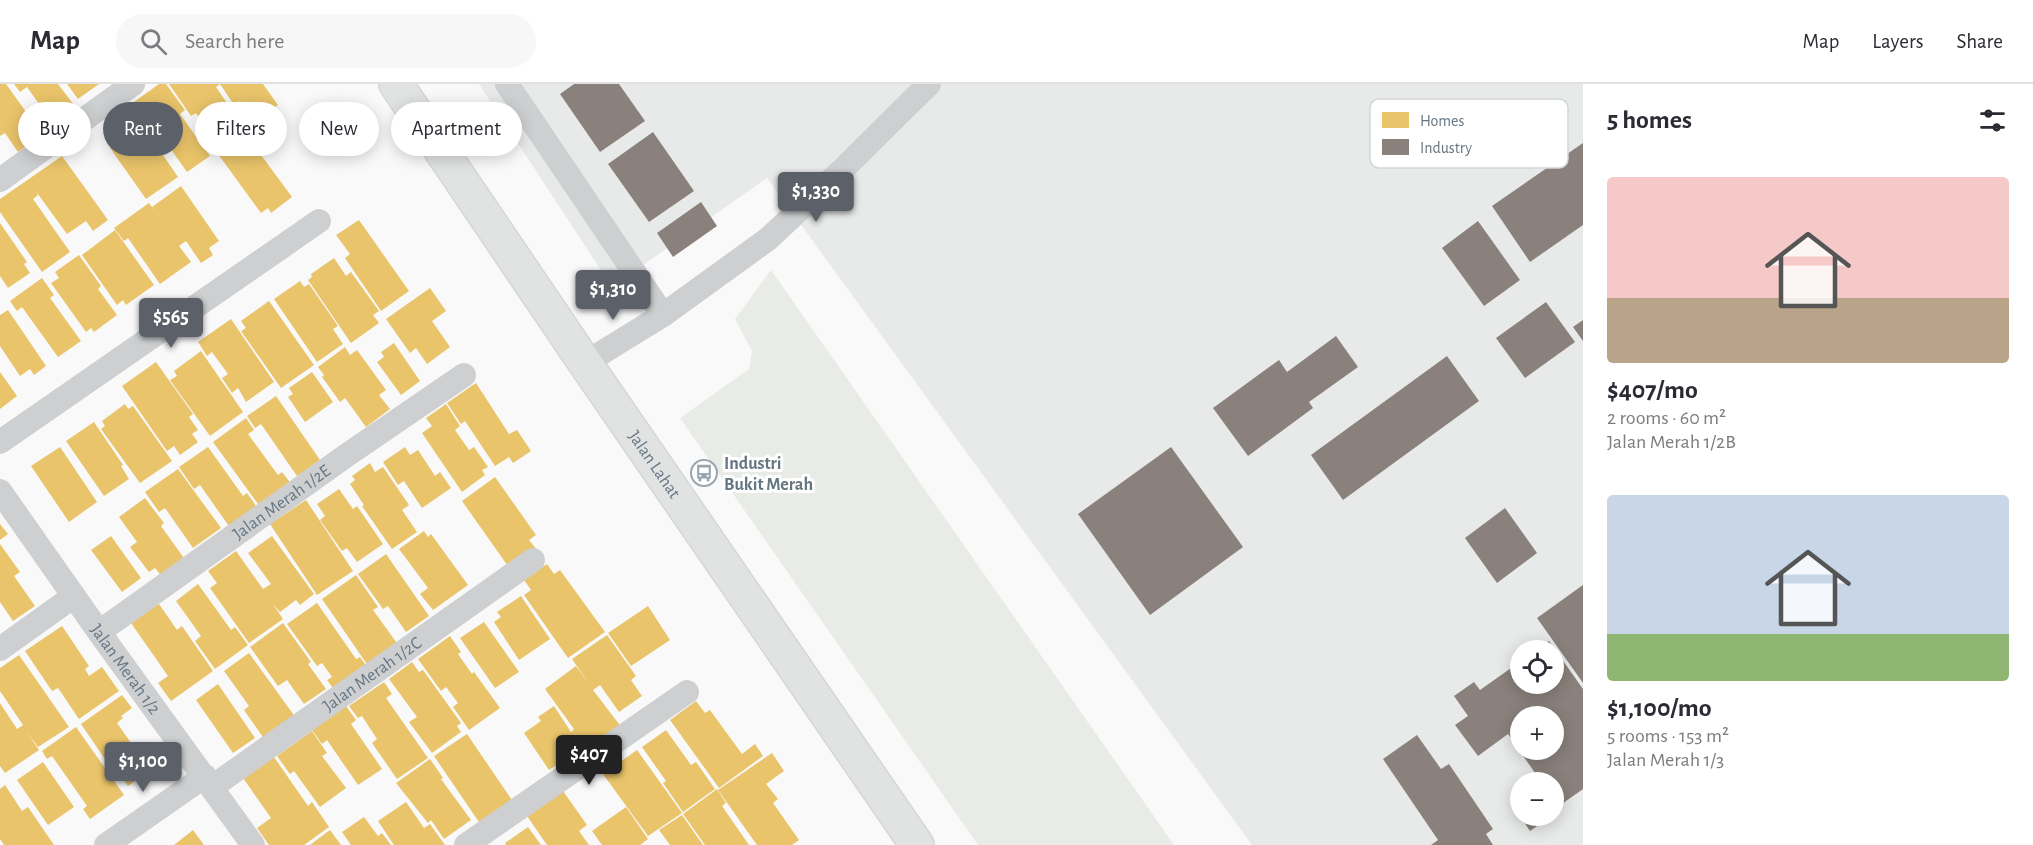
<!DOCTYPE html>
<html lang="en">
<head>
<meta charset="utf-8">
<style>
	body { margin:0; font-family:"Alegreya Sans",sans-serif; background:#f7f7f7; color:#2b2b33; height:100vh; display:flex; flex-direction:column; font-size:22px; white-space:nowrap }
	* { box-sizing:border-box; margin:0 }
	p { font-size:20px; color:#7c7c81 }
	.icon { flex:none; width:33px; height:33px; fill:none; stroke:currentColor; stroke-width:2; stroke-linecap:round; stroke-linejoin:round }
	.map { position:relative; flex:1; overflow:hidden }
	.drawer { display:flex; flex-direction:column; background:#fff; width:450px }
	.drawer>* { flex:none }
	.banner { position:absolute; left:18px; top:18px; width:570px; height:54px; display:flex; gap:12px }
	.controls { position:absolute; left:1510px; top:556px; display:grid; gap:12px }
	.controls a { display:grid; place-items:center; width:54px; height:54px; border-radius:50%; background:#fff; box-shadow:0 3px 15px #0003; font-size:30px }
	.price { position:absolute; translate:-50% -51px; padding:0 14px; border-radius:6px; background:#5c6169; color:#fff; font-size:20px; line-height:39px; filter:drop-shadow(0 2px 3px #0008) }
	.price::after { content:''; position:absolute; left:50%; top:36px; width:18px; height:14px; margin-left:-9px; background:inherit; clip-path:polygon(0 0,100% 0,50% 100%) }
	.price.selected { background:#222; color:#fff }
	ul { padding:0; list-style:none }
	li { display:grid; align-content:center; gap:12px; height:318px; padding:0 24px }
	li span { display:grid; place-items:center; height:186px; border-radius:6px; color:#555 }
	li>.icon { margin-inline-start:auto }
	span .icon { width:108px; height:108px; fill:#fffc; stroke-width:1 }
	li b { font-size:26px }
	h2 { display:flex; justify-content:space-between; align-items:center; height:72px; padding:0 24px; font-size:26px }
	.chip { padding:0 21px; border-radius:27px; background:#fff; box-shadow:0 3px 15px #0003; font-size:21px; line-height:54px }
	.chip.selected { background:#5c6169; color:#fff }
	header { display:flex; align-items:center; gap:36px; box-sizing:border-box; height:84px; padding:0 30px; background:#fff; border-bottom:2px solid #e1e1e2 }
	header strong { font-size:28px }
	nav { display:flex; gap:33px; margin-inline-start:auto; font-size:21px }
	.search { width:420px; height:54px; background:#f7f7f7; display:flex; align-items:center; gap:15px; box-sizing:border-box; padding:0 21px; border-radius:33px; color:#7c7c81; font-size:22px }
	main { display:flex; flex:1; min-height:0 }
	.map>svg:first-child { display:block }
</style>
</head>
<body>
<header>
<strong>Map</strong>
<div class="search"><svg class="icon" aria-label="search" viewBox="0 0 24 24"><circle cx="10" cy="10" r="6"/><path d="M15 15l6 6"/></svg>Search here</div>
<nav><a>Map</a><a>Layers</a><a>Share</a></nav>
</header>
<main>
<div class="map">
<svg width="1583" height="761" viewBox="0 0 1583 761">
	<rect width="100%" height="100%" fill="#f9f9f9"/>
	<path fill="#e8e9e9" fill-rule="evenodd" d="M479,0H1583V761H1252L767,94L612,203ZM1521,567H1554V600H1521ZM1521,633H1554V666H1521ZM1521,699H1554V732H1521Z"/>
	<path fill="#e8ebe6" d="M771,186L1174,761H978L680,334L749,285L752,267L735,235Z"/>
	<path fill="#e9c46a" d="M0,0H6L42,50L18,68L5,49L0,52Z
		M14,0H58L77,25L54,41L27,3L20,8Z
		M67,0H99L78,15Z
		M159,0H166L185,26L180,30L210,72L187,88L158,47L153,51L131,20Z
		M169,0H263L278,21L254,37L240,17L234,21L220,0L216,3L231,25L235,22L251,45L221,65L196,29L191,32Z
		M130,32L144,51L148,49L178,93L146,115L110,64L114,61L106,49Z
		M252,45L268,66L261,71L292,113L271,129L268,124L261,129L218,70Z
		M62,72L108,136L93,147L86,137L67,150L35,106L38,111L33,115L70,168L42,188L0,128V115Z
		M181,102L219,157L209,164L213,171L201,179L186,157L179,162L191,178L160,200L128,154L124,157L114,144L149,119L170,149L152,123Z
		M359,136L409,207L381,227L345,174L350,170L336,151Z
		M0,139L27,178L24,180L30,189L8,204L0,192Z
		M115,146L154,201L126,221L123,216L117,221L82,171Z
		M79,171L101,202L98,205L117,231L94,248L91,244L86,248L51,199L59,194L55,188Z
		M334,174L346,192L351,188L379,227L373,231L379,239L351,259L308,196L312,193L311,190Z
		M42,194L54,211L50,214L81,257L58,273L22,223L17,227L10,217Z
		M300,197L304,203L309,200L338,242L333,245L343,260L317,278L274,215Z
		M430,204L446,227L432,237L450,263L427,280L416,264L410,269L386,235Z
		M269,217L314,281L281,304L241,247L246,244L241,237Z
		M8,226L46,282L34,291L30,285L20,292L0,262V231Z
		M231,235L274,298L246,318L238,304L232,309L222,294L228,290L212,268L207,272L198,258Z
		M394,259L420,297L401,311L377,278L384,273L381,268Z
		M345,263L350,271L357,266L386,306L379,311L390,325L366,343L345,314L340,318L322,293L324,291L318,283Z
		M201,267L243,328L210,352L170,296L177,292L174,287Z
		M156,278L193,330L189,333L198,346L192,350L198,358L180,371L174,362L167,367L122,302Z
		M0,288L17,312L0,325Z
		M312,288L333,318L305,338L288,313L293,310L289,304Z
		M476,299L509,350L517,346L531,367L513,379L509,373L495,382L465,337L461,340L447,319Z
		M276,312L320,376L297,392L261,340L255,344L247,332Z
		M125,320L128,325L133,322L172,377L140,399L101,345L105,342L102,337Z
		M446,320L460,342L455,346L469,366L474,363L488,383L482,386L485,391L462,408L422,349L432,342L426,334Z
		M246,334L254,346L248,350L278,391L282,388L292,401L261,424L213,358Z
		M94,338L123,381L121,382L129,395L104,412L66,357Z
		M60,363L97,418L69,438L31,382Z
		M208,363L243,412L247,409L259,426L231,445L200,401L194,405L179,383Z
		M405,363L410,371L418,366L435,392L440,388L451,404L422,424L404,397L398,401L383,378Z
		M370,379L375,388L383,383L409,421L402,426L417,448L392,465L362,422L364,421L350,400L355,396L352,392Z
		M178,385L221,444L193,464L165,424L159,428L145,408Z
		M495,393L536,451L529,456L537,466L510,485L462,417Z
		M339,405L353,425L357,422L383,460L357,478L347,464L342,467L320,436L325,432L317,420Z
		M145,414L164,439L161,442L186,477L163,494L155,484L149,488L130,463L137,458L119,433Z
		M306,416L353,487L317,511L270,440Z
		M0,440L8,450L0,456Z
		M424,447L428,453L431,450L468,501L433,526L420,510L428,504L399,465Z
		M111,452L141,494L122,508L91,466Z
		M272,452L314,510L300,521L296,516L280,528L273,520L283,535L249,559L210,504L217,499L208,487L236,467L263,505L271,500L248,469Z
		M0,460L20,488L14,492L35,522L13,537L0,518Z
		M386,470L429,532L406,548L388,522L383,525L358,490Z
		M547,480L554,490L560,486L605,548L568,574L524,511L531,506L524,496Z
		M356,491L378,523L373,526L399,562L369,583L322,515Z
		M198,500L231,546L235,543L248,561L215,585L195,557L201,552L176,517Z
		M521,512L550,555L519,576L494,538L501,533L497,528Z
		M317,519L356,575L360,573L368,584L335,607L327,596L332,593L322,579L317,582L287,540Z
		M159,520L177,546L182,542L213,587L171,617L158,599L168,592L131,539Z
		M648,522L670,556L631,582L608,549Z
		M484,538L519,588L495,604L460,554Z
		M283,539L311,578L308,580L326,605L304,620L287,596L278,602L250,563Z
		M62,542L89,582L85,585L89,592L102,583L119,607L79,635L58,604L52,607L25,567Z
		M607,551L636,592L631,596L642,612L619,628L600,601L593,606L622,644L588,670L573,649L582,664L549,686L524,649L541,637L538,633L554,622L571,648L574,645L545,605L576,582L590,601L572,575Z
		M450,552L461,568L458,570L472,590L474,588L500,624L469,646L453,623L458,619L446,603L441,607L418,575Z
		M249,569L296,634L265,656L244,626L249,622L224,587Z
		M19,571L69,643L38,663L26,647L39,666L5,689L0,682V619L17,645L23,641L0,607V584Z
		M412,578L419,588L423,586L461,639L457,642L461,648L432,669L409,638L417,633L389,595Z
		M384,598L392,610L386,614L428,674L397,695L372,659L377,655L362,632L358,634L349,622Z
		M218,600L255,654L233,669L196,616Z
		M122,611L132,624L121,632L123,634L117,639L150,686L128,702L118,688L115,690L81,640Z
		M696,617L705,629L710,626L742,670L755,660L763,672L719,704L670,636Z
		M346,622L356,636L351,640L382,685L358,701L327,656L322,660L312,646Z
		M76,643L124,711L90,735L83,725L87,722L52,672L47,675L42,667Z
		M666,646L691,681L696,678L715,705L683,728L663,699L666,697L642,663Z
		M312,647L327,669L322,672L346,704L320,723L294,687L290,690L277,672Z
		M467,650L514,719L481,741L434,672Z
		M637,666L682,729L648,752L603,690Z
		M772,669L784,687L766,700L778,715L773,719L799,756L792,761H757L718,706Z
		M274,673L308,722L312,718L329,743L304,761H269L257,744L271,734L243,694Z
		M430,675L443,694L441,695L471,736L444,755L431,736L428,739L396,699Z
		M43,678L74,723L48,741L17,696Z
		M5,701L22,727L28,723L54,761H4L0,755V705Z
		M717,705L726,719L722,722L749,761H705L683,730Z
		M563,707L587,741L579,747L589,761H547L527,732Z
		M406,718L424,744L430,740L445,761H394L378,737Z
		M626,723L648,755L640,761H602L592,747Z
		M682,731L703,761H670L659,746Z
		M364,733L378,752L382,749L391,761H351L342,748Z
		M528,743L541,761H506L505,759Z
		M193,746L204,761H174Z
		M330,746L341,761H310Z"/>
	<path fill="#8a817c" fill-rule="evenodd" d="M574,0H619L645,37L600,68L560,10Z
		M653,48L694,107L649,138L608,80Z
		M1583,59V141L1530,178L1492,122Z
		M701,118L717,142L673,173L657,149Z
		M1478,137L1520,196L1484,222L1442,164Z
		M1546,218L1575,258L1525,294L1496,254Z
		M1583,236V257L1573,243Z
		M1336,252L1358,283L1309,318L1313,324L1248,372L1213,324L1279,276L1287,288Z
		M1447,272L1479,317L1343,416L1311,371Z
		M1171,363L1243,463L1150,531L1078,430Z
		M1505,424L1537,469L1497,499L1465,454Z
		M1583,501V599L1537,534Z
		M1549,557L1583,605V705L1559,722L1554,716V699H1542L1508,650L1478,672L1455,641L1468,632L1454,612L1474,598L1480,606L1521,577V600H1554V567H1535ZM1521,633H1554V666H1521Z
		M1417,651L1441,685L1449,680L1493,745L1486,750L1493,761H1431L1438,756L1383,675Z
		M1521,719V732H1552L1530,747L1514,723Z"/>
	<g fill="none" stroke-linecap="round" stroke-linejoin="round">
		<defs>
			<g id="primary">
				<path id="s4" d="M396,0L585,279L917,761"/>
			</g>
		</defs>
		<use href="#primary" stroke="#d5d6d7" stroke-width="36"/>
		<g stroke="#cecfd0" stroke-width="24">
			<path d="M507,0L663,231"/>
			<path d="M0,96L133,0"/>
			<path d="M585,279L663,231L768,155L842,86L929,0"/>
			<path d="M0,358L319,137"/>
			<path id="s1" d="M0,407L99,548L253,761"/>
			<path id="s2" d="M99,548L347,371L464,291"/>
			<path d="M0,565L74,512"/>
			<path id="s3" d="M212,703L533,476"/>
			<path d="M106,761L205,692"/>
			<path d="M466,761L687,608"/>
		</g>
		<use href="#primary" stroke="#e1e2e2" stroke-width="33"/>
	</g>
	<defs>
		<symbol id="bus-ring" viewBox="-11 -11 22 22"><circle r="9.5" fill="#fff" stroke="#99a4ac" stroke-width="1.5"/><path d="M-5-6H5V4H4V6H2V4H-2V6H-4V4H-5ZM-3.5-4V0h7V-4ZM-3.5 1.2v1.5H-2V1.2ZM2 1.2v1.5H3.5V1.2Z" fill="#99a4ac"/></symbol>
	</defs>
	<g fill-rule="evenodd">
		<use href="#bus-ring" x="689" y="374" width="30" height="30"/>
	</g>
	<g text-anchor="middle" stroke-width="6" stroke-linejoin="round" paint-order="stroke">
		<g font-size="18" font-weight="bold" fill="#657683" stroke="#fff" text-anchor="start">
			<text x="724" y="385">Industri<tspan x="724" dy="21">Bukit Merah</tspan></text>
		</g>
		<g font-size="18" fill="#657683" stroke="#fff">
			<text dy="6" stroke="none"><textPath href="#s4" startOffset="460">Jalan Lahat</textPath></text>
			<text dy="6" stroke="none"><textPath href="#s2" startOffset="224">Jalan Merah 1/2E</textPath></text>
			<text dy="6" stroke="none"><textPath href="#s1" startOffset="218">Jalan Merah 1/2</textPath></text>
			<text dy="6" stroke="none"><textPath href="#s3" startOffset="196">Jalan Merah 1/2C</textPath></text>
		</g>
	</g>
	<rect x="1370" y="15" width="198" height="69" rx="9" fill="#fff" stroke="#d1d6da" stroke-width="1.5"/>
	<rect x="1382" y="28" width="27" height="16" fill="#e9c46a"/>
	<rect x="1382" y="55" width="27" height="16" fill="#8a817c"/>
	<g font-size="16" fill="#657683">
		<text x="1420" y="42">Homes</text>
		<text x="1420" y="69">Industry</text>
	</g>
</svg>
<div class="controls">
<a><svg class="icon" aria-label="locate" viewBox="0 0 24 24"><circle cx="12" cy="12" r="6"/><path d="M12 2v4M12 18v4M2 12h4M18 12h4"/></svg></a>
<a>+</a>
<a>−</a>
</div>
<b class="price" style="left:816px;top:139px">$1,330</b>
<b class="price" style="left:613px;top:237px">$1,310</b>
<b class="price" style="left:171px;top:265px">$565</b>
<b class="price selected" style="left:589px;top:702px">$407</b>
<b class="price" style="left:143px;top:709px">$1,100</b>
<div class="banner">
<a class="chip">Buy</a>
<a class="chip selected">Rent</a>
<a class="chip">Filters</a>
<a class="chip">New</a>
<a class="chip">Apartment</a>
</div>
</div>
<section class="drawer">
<h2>5 homes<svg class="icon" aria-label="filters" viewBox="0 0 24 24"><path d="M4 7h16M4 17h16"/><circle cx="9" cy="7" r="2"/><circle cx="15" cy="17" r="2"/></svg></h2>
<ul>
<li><span style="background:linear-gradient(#f6c9c9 65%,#b9a48a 0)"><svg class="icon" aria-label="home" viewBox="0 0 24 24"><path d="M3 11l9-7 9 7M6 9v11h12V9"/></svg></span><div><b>$407/mo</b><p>2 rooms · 60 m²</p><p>Jalan Merah 1/2B</p></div></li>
<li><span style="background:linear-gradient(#c9d6e8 75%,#8fb573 0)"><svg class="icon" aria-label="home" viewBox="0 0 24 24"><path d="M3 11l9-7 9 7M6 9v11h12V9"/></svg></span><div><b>$1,100/mo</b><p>5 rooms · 153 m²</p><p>Jalan Merah 1/3</p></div></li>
</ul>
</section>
</main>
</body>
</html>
